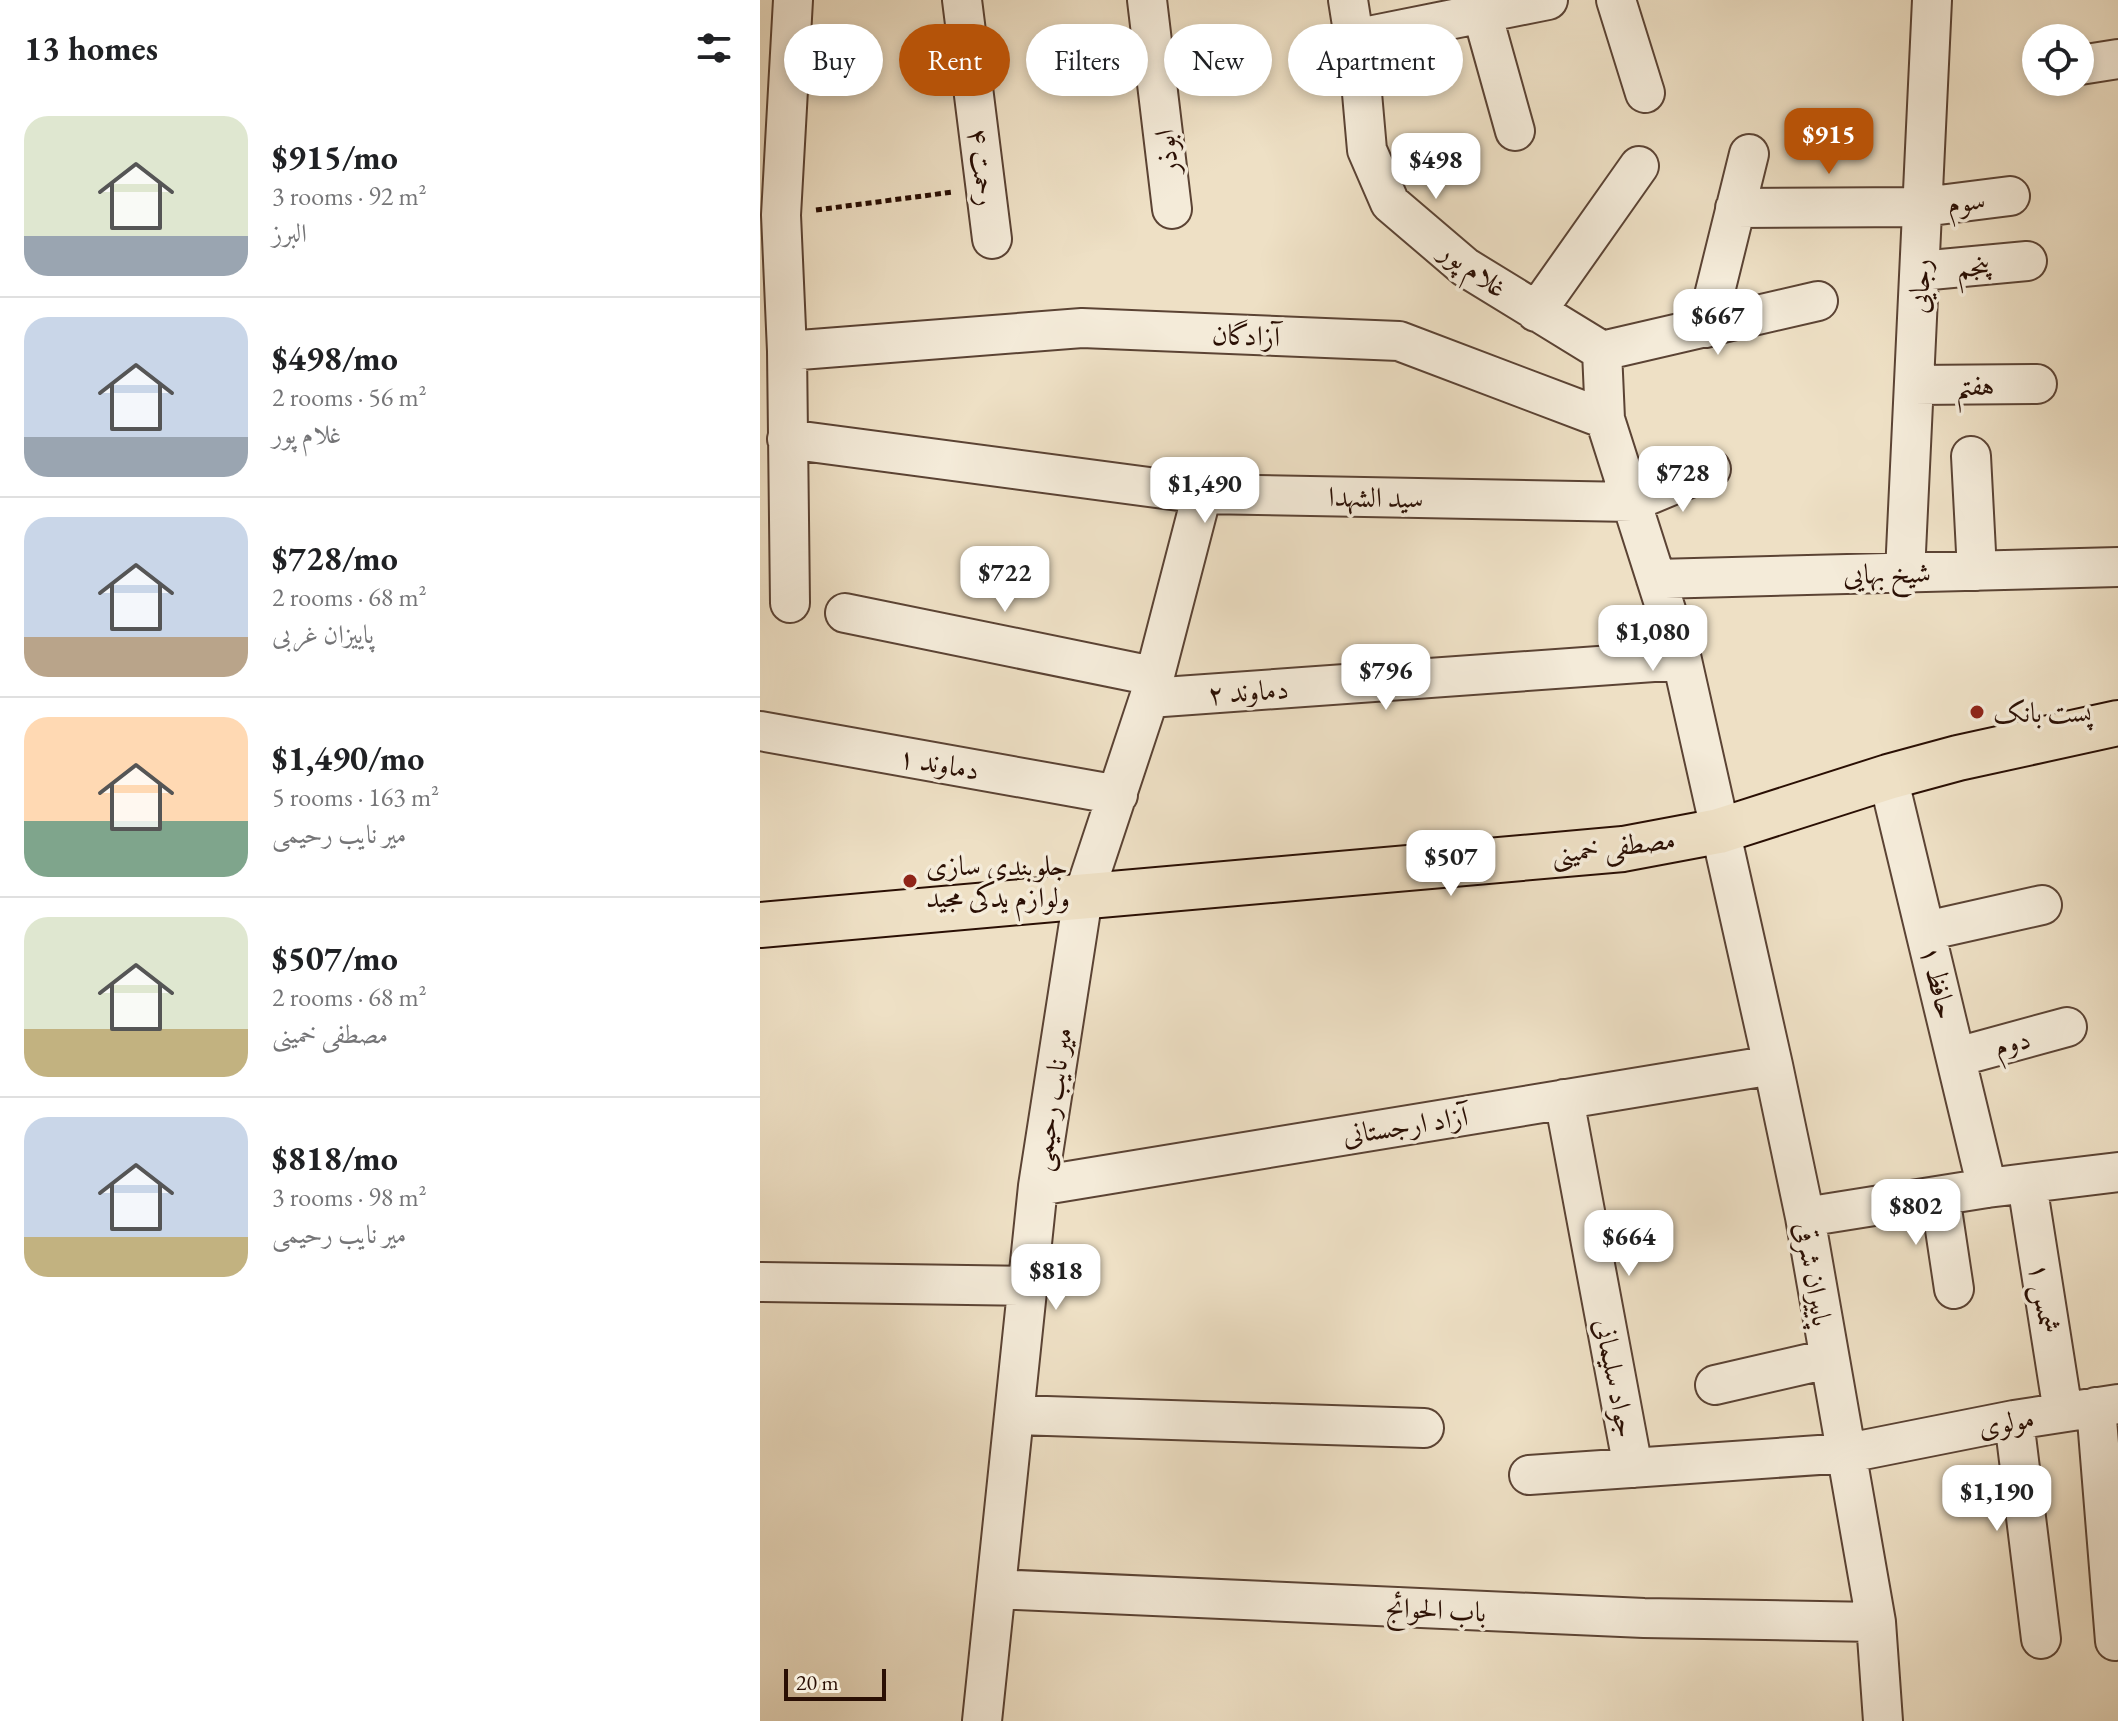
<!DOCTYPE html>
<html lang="en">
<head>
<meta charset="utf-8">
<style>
	body { margin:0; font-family:"EB Garamond",Amiri,serif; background:#f2f2f2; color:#202124; height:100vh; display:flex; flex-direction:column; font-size:30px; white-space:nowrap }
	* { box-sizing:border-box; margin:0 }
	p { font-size:26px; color:#757577 }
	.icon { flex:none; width:44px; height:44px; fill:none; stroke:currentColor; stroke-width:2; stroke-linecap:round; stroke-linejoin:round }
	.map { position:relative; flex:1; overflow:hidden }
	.panel { display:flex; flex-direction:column; background:#fff; width:760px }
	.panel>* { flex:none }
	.guide { position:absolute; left:24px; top:24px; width:760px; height:72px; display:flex; gap:16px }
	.controls { position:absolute; left:1262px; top:24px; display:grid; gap:16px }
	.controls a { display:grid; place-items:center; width:72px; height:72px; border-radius:50%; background:#fff; box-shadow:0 4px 12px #0003; font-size:40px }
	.scale { position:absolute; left:24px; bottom:20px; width:102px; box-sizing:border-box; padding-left:8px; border:4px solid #2a0f04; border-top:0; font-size:22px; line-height:28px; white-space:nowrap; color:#2a0f04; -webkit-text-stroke:6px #f4ebd9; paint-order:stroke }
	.price { position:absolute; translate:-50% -68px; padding:0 18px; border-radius:16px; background:#fff; color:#222; font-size:26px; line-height:52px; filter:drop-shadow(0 2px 4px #0008) }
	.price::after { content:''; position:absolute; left:50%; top:48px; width:24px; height:18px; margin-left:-12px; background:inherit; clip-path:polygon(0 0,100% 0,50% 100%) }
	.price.selected { background:#b45309; color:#fff }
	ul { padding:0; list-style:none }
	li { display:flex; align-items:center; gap:24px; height:200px; padding:0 24px }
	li+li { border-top:2px solid #e0e0e0 }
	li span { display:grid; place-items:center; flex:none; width:224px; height:160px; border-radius:24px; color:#555 }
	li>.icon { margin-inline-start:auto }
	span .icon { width:96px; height:96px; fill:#fffc; stroke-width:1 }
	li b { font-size:34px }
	h2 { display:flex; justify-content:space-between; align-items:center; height:96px; padding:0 24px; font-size:34px }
	.chip { padding:0 28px; border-radius:36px; background:#fff; box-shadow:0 4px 12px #0003; font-size:28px; line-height:72px }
	.chip.selected { background:#b45309; color:#fff }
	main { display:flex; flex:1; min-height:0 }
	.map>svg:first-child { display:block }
</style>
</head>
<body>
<main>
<section class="panel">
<h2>13 homes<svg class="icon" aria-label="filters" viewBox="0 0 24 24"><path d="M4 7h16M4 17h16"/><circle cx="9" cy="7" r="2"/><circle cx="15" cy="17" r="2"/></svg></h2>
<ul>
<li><span style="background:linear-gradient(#dfe7d0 75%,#9aa5b1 0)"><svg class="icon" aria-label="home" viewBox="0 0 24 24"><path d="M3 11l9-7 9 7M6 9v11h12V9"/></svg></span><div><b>$915/mo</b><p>3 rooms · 92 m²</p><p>البرز</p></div></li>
<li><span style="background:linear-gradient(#c9d6e8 75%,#9aa5b1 0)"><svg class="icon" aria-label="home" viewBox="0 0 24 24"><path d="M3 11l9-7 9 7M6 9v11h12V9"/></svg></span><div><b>$498/mo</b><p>2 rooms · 56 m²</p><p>غلام پور</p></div></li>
<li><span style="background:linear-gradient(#c9d6e8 75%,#b9a48a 0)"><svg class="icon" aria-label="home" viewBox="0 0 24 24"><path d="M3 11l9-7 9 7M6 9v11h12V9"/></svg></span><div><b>$728/mo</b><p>2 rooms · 68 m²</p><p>پاییزان غربی</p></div></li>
<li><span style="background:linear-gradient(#ffd9b3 65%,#7fa58c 0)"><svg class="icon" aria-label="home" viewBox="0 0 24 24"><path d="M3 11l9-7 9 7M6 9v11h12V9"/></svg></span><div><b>$1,490/mo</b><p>5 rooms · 163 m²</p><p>میر نایب رحیمی</p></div></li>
<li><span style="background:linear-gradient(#dfe7d0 70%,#c2b280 0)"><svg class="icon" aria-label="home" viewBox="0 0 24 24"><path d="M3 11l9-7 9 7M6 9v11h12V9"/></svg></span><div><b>$507/mo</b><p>2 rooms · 68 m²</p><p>مصطفی خمینی</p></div></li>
<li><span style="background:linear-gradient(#c9d6e8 75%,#c2b280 0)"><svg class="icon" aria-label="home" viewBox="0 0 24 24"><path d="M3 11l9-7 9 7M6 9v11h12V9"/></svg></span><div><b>$818/mo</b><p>3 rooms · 98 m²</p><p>میر نایب رحیمی</p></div></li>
</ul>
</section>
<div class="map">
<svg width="1358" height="1721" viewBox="0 0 1358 1721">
	<rect width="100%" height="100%" fill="#eee0c5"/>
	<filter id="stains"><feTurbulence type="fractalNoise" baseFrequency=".0025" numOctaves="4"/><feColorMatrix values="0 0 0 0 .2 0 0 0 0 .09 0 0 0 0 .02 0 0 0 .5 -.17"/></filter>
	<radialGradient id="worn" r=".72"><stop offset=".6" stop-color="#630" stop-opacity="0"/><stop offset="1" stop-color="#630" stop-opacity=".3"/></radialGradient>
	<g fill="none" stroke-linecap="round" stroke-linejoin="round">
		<defs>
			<path id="minor" d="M202,0L232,239
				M387,0L412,209
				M588,0L601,82L607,150L630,203L705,267L842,351
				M856,0L885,93
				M722,13L755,131
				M594,39L788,0
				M1320,65L1358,59
				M975,208L1163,207L1250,196
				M1160,271L1267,261
				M776,312L879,166
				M946,328L989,154
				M27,351L322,328L639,341L845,419L922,660L1013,1065L1045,1217L1116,1622L1123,1721
				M842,351L1058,301
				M842,351L845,419
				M1154,385L1277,384
				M27,439L442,494L872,502L951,469
				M1211,456L1217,571
				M1145,573L1172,0
				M896,579L1358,567
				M30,603L27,351L21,215L33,0
				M85,613L393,676
				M389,698L922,660
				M0,731L358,795
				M1128,777L1227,1188
				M1166,931L1282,905
				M1197,1057L1307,1027
				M804,1099L873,1468
				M1267,1184L1303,1412
				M278,1186L1013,1065
				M1180,1196L1194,1289
				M1045,1217L1227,1188L1358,1172
				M0,1282L267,1286
				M955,1385L1068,1359
				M1336,1407L1355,1641
				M254,1415L664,1428
				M1254,1420L1281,1639
				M769,1475L1088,1453L1254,1420L1358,1404
				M236,1589L884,1618L1116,1622
				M222,1721L278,1186L323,897L389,698L442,494"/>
			<path id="major" d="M0,925L863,849L959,831L1128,777L1198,758L1358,723"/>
		</defs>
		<use href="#minor" stroke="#5b4334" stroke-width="42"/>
		<use href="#major" stroke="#2a0f04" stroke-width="48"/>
		<path stroke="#2a0f04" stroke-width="5" stroke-dasharray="6 4" stroke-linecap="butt" d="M56,210L193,192"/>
		<use href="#minor" stroke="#f4ebd9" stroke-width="38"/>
		<use href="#major" stroke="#eee0c5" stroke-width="44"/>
	</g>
	<g fill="#8f2418" stroke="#f4ebd9" stroke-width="3">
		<circle cx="1217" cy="712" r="8"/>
		<circle cx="150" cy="881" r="8"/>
	</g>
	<g text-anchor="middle" stroke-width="7" stroke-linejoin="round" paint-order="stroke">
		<g font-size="28" fill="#2a0f04" stroke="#f4ebd9">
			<text transform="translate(406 152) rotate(-97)" y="10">ابوذر</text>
			<text transform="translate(223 167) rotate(83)" y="10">رحمت ۴</text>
			<text transform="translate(1206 201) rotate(-7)" y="10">سوم</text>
			<text transform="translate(1213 266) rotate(-5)" y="10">پنجم</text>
			<text transform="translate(714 269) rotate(36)" y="10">غلام پور</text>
			<text transform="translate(1159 286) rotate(-87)" y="10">رجایی</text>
			<text transform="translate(486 335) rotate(2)" y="10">آزادگان</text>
			<text transform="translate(1215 385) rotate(-1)" y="10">هفتم</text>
			<text transform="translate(616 497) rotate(1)" y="10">سید الشهدا</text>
			<text transform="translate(1127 573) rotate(-1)" y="10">شیخ بهایی</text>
			<text transform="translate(488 691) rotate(-4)" y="10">دماوند ۲</text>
			<text transform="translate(179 763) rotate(10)" y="10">دماوند ۱</text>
			<text transform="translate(853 846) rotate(-7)" y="10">مصطفی خمینی</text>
			<text transform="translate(1179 982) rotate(76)" y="10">حافظ ۱</text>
			<text transform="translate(1252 1042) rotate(-15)" y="10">دوم</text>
			<text transform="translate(291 1099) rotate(-81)" y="10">میر نایب رحیمی</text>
			<text transform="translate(645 1125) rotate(-9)" y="10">آزاد ارجستانی</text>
			<text transform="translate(1054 1274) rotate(80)" y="10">پاییران شرقی</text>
			<text transform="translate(1285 1298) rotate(81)" y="10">شمس ۱</text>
			<text transform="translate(856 1378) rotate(79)" y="10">جواد سلیمانی</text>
			<text transform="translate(1246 1422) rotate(-10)" y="10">مولوی</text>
			<text transform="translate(676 1609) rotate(3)" y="10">باب الحوائج</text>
		</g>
		<g font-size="28" fill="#2a0f04" stroke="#f4ebd9" text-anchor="start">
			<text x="1233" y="722">پست بانک</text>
			<text x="166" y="875">جلوبندی سازی<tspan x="166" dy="32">ولوازم یدکی مجید</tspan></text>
		</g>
	</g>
	<rect width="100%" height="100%" filter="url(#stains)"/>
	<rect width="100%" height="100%" fill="url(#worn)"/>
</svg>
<div class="controls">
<a><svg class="icon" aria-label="locate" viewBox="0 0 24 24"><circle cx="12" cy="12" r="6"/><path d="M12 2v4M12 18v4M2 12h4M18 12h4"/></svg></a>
</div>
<div class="scale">20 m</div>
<b class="price selected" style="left:1069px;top:176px">$915</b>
<b class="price" style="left:676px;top:201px">$498</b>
<b class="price" style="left:958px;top:357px">$667</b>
<b class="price" style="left:923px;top:514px">$728</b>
<b class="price" style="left:445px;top:525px">$1,490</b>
<b class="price" style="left:245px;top:614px">$722</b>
<b class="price" style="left:893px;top:673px">$1,080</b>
<b class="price" style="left:626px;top:712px">$796</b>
<b class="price" style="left:691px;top:898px">$507</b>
<b class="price" style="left:1156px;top:1247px">$802</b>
<b class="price" style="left:869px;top:1278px">$664</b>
<b class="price" style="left:296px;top:1312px">$818</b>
<b class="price" style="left:1237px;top:1533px">$1,190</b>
<div class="guide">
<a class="chip">Buy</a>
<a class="chip selected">Rent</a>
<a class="chip">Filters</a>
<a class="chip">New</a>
<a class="chip">Apartment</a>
</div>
</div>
</main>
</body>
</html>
